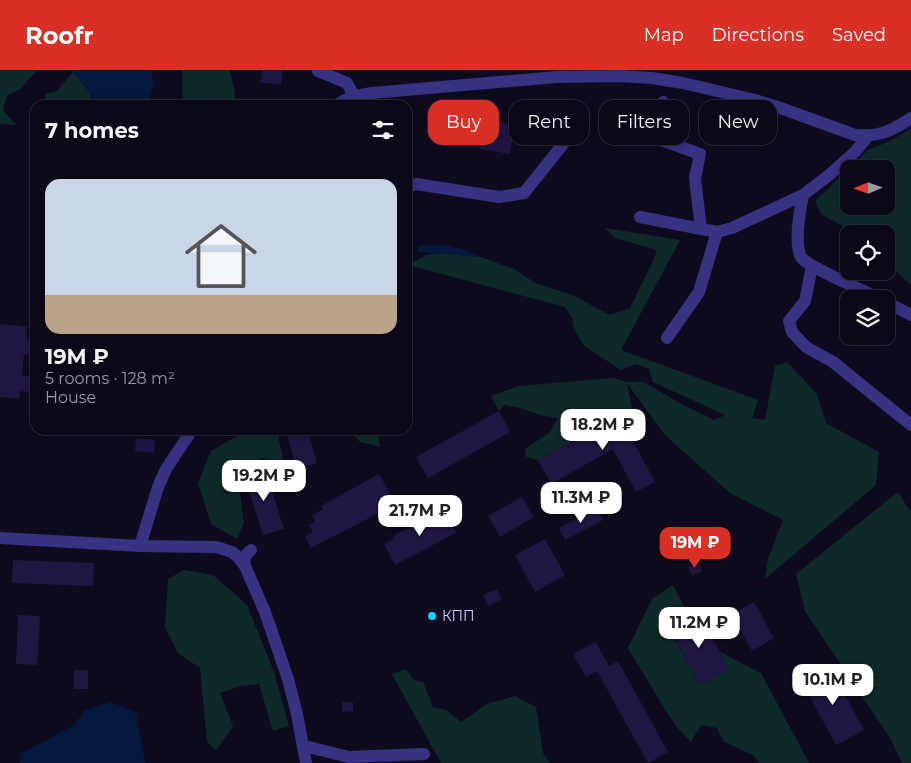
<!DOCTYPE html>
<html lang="en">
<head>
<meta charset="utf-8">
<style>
	body { margin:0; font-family:Montserrat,sans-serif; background:#191624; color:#f1f3f6; height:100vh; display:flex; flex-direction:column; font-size:19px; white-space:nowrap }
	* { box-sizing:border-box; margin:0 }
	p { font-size:16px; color:#9a9aa1 }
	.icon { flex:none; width:28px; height:28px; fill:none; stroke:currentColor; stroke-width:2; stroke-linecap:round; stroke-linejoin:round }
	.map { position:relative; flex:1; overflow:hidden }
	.side { position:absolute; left:30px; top:30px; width:382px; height:335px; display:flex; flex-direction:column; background:#0b0817; border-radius:15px; box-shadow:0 2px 12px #0003,0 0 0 1px #2b2936 }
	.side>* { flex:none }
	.hud { position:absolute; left:428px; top:30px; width:408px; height:45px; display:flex; gap:10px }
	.needle { width:32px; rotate:268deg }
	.tools { position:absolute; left:840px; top:90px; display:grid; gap:10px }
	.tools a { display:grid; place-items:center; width:55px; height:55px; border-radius:10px; background:#0b0817; box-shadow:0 2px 12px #0003,0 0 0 1px #2b2936; font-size:25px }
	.price { position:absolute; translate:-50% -42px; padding:0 11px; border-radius:10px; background:#fff; color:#222; font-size:16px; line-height:32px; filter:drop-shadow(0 1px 2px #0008) }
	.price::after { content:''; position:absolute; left:50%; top:30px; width:15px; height:11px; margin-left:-8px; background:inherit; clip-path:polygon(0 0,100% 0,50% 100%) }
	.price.selected { background:#d93025; color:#fff }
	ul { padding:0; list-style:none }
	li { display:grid; align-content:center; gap:10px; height:265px; padding:0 15px }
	li span { display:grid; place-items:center; height:155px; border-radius:15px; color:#555 }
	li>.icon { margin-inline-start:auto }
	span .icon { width:90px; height:90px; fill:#fffc; stroke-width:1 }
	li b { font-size:21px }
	h2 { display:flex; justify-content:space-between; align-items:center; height:60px; padding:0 15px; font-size:21px }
	.pill { padding:0 18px; border-radius:15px; background:#0b0817; box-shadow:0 2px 12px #0003,0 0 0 1px #2b2936; font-size:18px; line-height:45px }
	.pill.selected { background:#d93025; color:#fff }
	header { display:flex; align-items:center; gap:30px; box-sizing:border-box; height:70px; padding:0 25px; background:#d93025; color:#fff }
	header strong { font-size:24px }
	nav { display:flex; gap:28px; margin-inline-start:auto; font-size:18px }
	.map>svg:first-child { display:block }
</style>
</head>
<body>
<header>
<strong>Roofr</strong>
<nav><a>Map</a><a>Directions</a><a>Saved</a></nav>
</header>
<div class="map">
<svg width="911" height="693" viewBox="0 0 911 693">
	<rect width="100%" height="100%" fill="#0f0b1f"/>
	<path fill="#0d2a29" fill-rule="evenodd" d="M0,0H35L36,2L28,10L21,19L7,25L3,40L16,55L0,54Z
		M182,0H230L235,23L234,30L206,35H183Z
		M73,2L90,23L92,35H46L45,24L57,21Z
		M911,59V215L886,192V164H857L821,144L815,131L868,80L888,72ZM849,99H886V136H849Z
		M605,158L680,170L621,280L758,330L752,348L765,350L775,296L787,292L817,324L826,353L879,382L876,415L765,509L768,489L783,450L730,423L664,364L627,313L632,338L538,390L526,387L525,379L550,362L558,348L540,345L521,338L504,335L499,341L491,326L519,316L614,308L626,312H643L683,335L714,350L725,345L653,312L649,299L637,294L621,300L584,276L574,259L572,248L565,237L408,195L426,185L444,183L481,187L516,200L535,213L572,225L610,245L630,238L653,191L657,180L615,168Z
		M245,360H277L284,395L263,388L246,393L238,409L244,453L237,469L211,454L198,413L211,381L244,362Z
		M349,360H378L380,377L360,372Z
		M898,422L911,443V693H902L890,668L805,541L796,504Z
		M184,500L213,505L247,535L274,602L289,656L273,661L259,614L241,616L220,623L233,656L216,680L207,672L200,598L178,583L165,557L168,509Z
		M673,515L688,545L692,547L670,560L700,615L729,599L720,582L761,603L809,693H760L753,685L724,672L717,658L701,655L691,672L677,657L666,641L628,578L652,529Z
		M406,599L414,610L423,612L433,637L446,640L461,652L487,634L515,626L536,637L543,683L550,693H441L392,604Z"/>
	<path fill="#05193e" d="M73,0H152L153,15L149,32L144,35H92L90,23L73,2Z
		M418,175H448L468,181L481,187L418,182Z
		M111,632L136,643L145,693H20V684L74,655L84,641Z"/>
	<path fill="#201642" d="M262,0H283L281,15L260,12Z
		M484,50L515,55L510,84L479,79Z
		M0,254L27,257L26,269L35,270V286L24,285L22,305L35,307V323L20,321L19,329L0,327Z
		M632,338L645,361L632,369L655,412L636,422L613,379L551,414L538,390Z
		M499,341L510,362L428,408L416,387Z
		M286,360H308L317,393L296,398Z
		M136,368L155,370L154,383L135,381Z
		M265,399L284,459L263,465L244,405Z
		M379,404L396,434L311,478L305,466L313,462L309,455L315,452L312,445L323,439L321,436Z
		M522,427L534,447L500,467L488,446Z
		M597,439L603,450L565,470L559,458Z
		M438,441L440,444L445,441L456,463L395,495L384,474L394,469L393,466L427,448L426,447Z
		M545,469L565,505L535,522L515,485Z
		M13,490L94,493L93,516L12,513Z
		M697,492L702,501L692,506L688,497Z
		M497,519L502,529L488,536L483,525Z
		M754,532L774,568L752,581L732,544Z
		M429,540L438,544L435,552L425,548Z
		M699,543L729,599L700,615L670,559Z
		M18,545L40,546L37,595L16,594Z
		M596,572L609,596L618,591L668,682L648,693L597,601L586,607L573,584Z
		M830,597L864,660L836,675L802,612Z
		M74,600H88V619H74Z
		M342,632H353V641L342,642Z"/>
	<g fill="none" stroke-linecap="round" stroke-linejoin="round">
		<path stroke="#373282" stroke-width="12" d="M318,1L347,13L354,26
			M337,35C347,27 359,25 372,23L556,7L619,6L652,8L683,13L751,29L775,36L855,65C879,67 892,61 911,48
			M636,61L700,84L695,108L701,159
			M658,68L663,32
			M408,117L416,114L499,127L524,123L580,53
			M803,125C800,139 794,173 801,187C806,196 867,222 880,229
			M640,147L717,162L732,158L803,125L828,106L855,82L868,66
			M812,196L805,231L789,251L792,262L806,277L833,292L911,355
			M886,232L911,245
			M667,268L699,222L717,162
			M0,468L140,476L216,477L232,482L237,486L245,496L265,542L288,609L297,644L306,693
			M140,476L158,417L166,399L192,360
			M245,496C244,488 245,485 251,480
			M304,676L349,687L424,684"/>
	</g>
	<circle fill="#00d6f4" stroke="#0f0b1f" stroke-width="2" cx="432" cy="546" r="5"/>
	<g text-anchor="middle" stroke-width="4" stroke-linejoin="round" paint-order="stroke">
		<g font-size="14" fill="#d1c9ff" stroke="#0f0b1f" text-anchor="start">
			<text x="442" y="551">КПП</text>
		</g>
	</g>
</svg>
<div class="tools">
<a><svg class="needle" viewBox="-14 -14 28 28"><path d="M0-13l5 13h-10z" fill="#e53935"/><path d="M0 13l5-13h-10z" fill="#9a9aa1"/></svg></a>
<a><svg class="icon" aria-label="locate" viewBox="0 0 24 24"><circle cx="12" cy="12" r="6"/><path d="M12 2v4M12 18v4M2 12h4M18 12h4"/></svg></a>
<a><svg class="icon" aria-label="layers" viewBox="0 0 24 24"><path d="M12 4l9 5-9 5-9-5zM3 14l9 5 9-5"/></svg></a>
</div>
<b class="price" style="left:603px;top:381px">18.2M ₽</b>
<b class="price" style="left:264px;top:432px">19.2M ₽</b>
<b class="price" style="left:581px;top:454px">11.3M ₽</b>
<b class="price" style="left:420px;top:467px">21.7M ₽</b>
<b class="price selected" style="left:695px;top:499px">19M ₽</b>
<b class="price" style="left:699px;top:579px">11.2M ₽</b>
<b class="price" style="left:833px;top:636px">10.1M ₽</b>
<div class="hud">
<a class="pill selected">Buy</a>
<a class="pill">Rent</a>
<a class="pill">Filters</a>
<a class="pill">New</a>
</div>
<section class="side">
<h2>7 homes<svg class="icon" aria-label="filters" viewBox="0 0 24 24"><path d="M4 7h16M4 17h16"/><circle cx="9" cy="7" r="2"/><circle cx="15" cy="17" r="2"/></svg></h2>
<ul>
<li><span style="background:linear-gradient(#c9d6e8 75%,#b9a48a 0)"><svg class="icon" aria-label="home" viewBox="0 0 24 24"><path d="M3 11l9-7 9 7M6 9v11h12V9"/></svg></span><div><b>19M ₽</b><p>5 rooms · 128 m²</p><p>House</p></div></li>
</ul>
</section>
</div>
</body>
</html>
